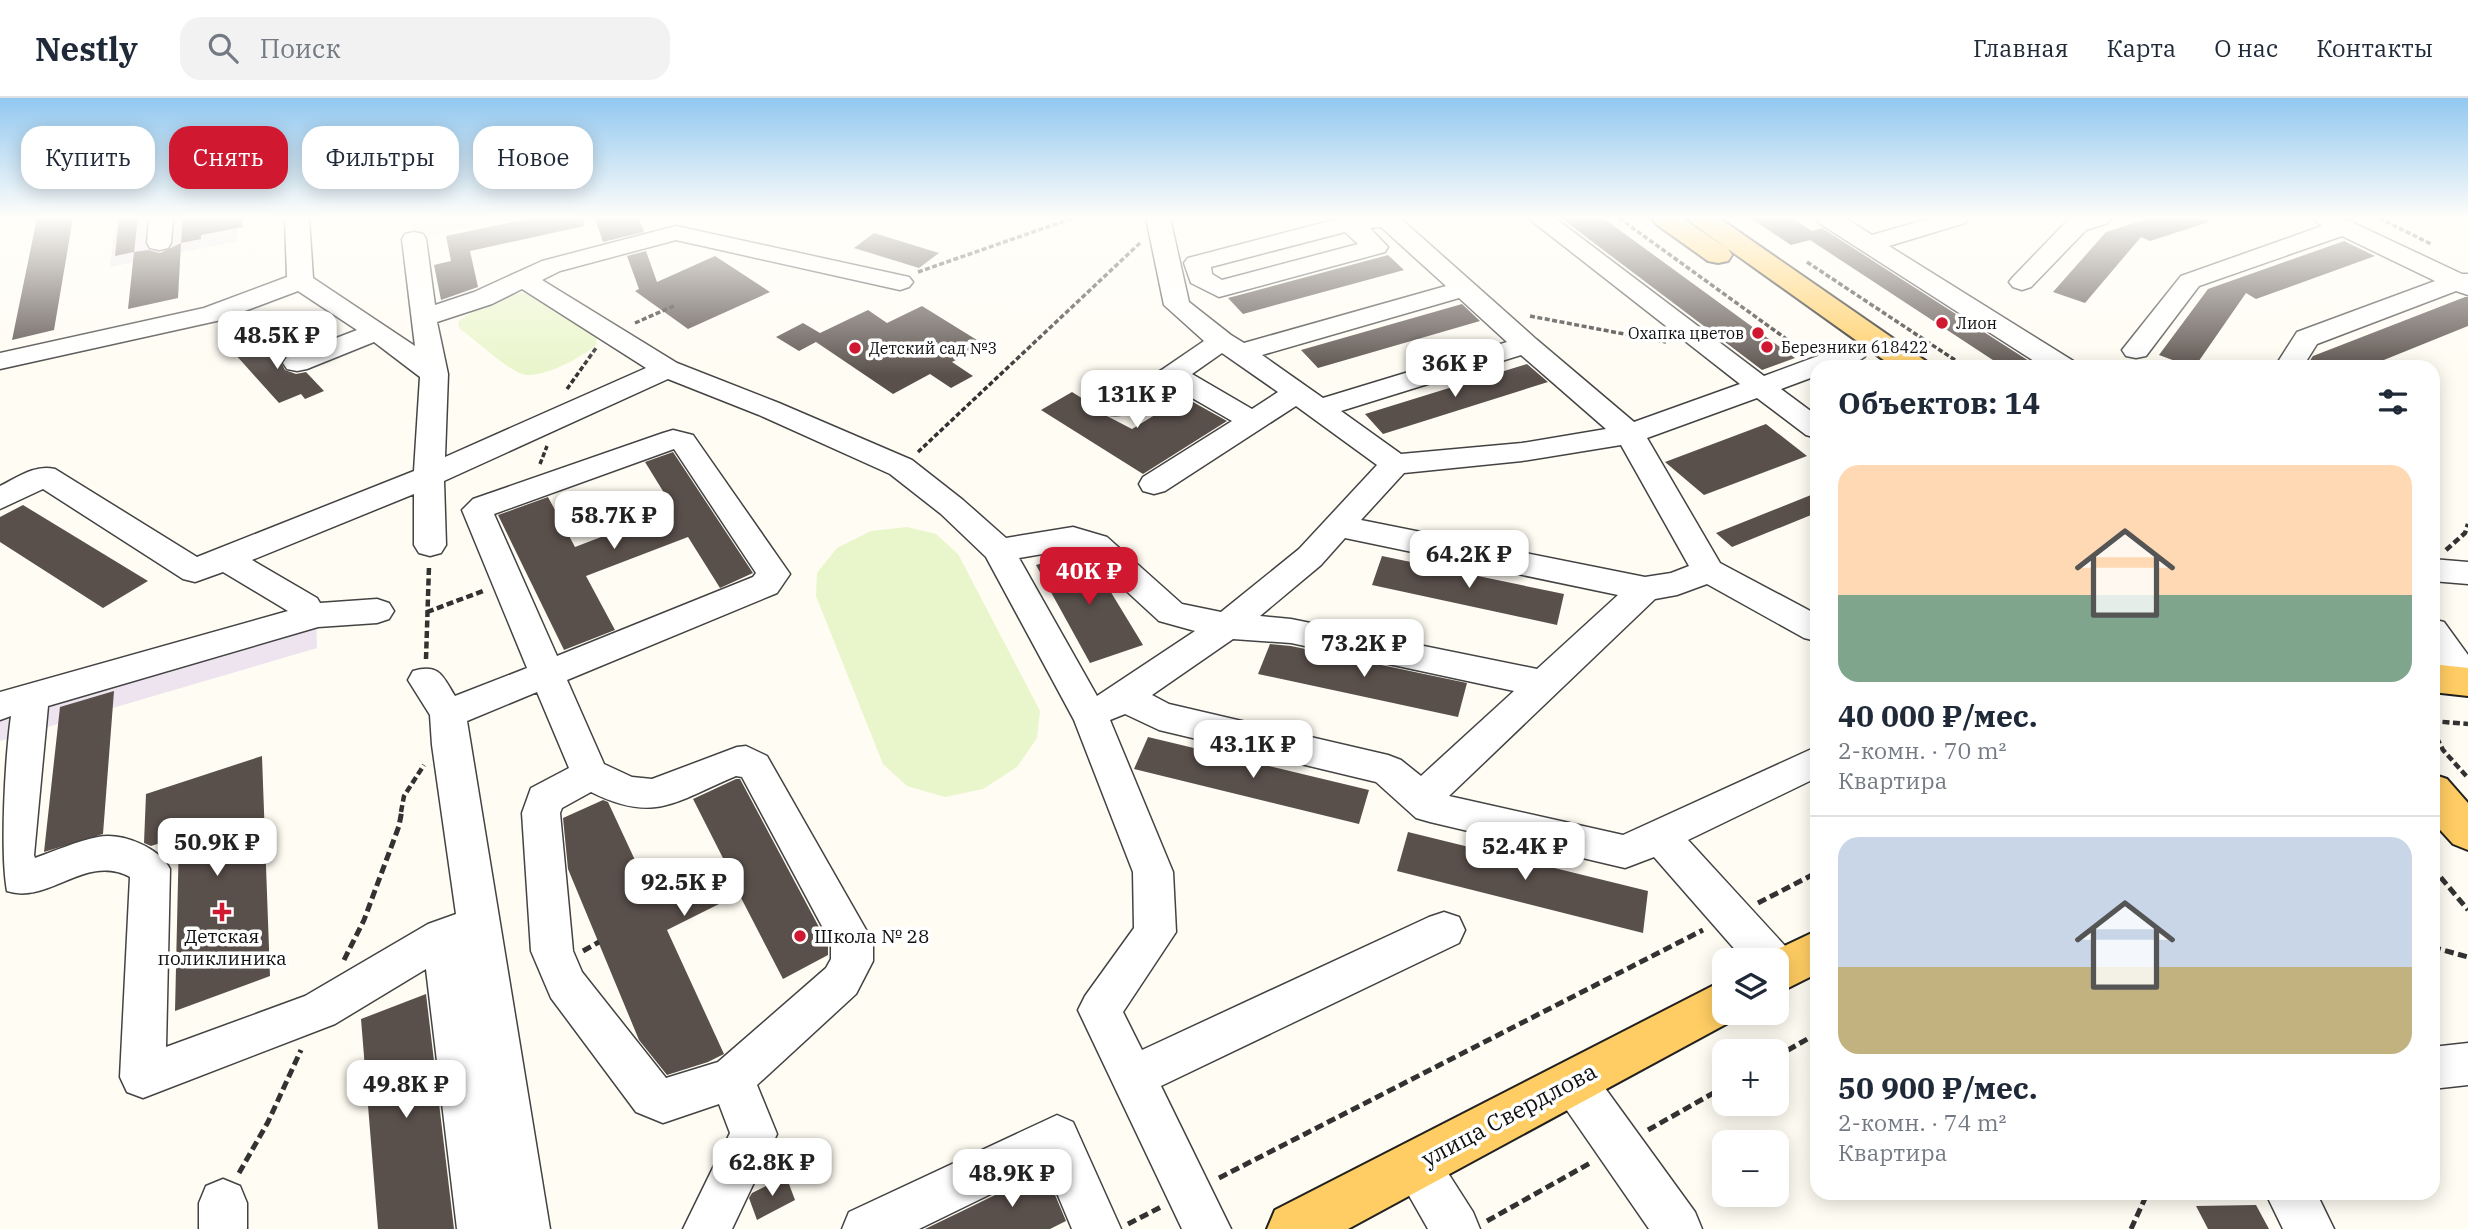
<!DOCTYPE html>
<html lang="ru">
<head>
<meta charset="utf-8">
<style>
	body { margin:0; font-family:"IBM Plex Serif",serif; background:#f2f2f3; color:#1f2937; height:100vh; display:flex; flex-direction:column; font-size:26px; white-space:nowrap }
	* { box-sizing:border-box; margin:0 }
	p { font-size:23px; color:#747a83 }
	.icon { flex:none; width:38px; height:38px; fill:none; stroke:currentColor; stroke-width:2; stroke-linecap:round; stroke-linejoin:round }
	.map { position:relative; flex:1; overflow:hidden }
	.panel { position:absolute; left:1810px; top:262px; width:630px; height:840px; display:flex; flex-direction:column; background:#fff; border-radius:21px; box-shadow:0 4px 18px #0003 }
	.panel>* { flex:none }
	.guide { position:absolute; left:21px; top:28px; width:665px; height:63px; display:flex; gap:14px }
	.tools { position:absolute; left:1712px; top:850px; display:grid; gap:14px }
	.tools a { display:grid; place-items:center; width:77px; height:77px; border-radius:14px; background:#fff; box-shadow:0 4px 18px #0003; font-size:35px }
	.price { position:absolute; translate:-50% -60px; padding:0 16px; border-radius:14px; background:#fff; color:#222; font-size:23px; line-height:46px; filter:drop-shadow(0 2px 4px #0008) }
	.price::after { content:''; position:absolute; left:50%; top:42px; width:21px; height:16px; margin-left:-10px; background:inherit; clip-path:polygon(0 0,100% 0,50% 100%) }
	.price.active { background:#d01830; color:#fff }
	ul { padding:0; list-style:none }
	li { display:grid; align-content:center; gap:14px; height:371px; padding:0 28px }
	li+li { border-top:2px solid #e0e1e3 }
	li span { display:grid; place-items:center; height:217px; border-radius:21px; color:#555 }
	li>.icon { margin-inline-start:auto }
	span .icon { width:126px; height:126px; fill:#fffc; stroke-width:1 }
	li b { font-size:30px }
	h2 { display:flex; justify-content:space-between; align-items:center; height:84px; padding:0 28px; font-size:30px }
	.tag { padding:0 24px; border-radius:21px; background:#fff; box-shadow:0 4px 18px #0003; font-size:24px; line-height:63px }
	.tag.active { background:#d01830; color:#fff }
	header { display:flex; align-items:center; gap:42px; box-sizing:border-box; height:98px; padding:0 35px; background:#fff; border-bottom:2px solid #e0e1e3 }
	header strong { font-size:33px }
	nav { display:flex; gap:38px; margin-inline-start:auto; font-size:24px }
	.search { width:490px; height:63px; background:#f2f2f3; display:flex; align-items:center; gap:18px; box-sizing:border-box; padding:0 24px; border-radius:21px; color:#747a83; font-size:26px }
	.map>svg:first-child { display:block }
</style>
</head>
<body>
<header>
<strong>Nestly</strong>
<div class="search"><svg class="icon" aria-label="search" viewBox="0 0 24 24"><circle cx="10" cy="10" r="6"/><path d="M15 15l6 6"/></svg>Поиск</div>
<nav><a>Главная</a><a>Карта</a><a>О нас</a><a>Контакты</a></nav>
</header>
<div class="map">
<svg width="2468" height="1131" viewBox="0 0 2468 1131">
	<rect width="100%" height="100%" fill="#fffcf3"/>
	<path fill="#ede4ef" d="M116,120H238L237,143L110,169Z
		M316,515L317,550L0,643V603Z"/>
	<path fill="#e9f5ca" d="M521,195L533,197L596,240L597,246C583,259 541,282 522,276C507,271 474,241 459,230L458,224C475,210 500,200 521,195Z
		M907,429L936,436L958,456L1040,613L1037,640L1017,669L983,691L945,699L907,688L883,666L816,498L817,475L837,450L871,433Z"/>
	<path fill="#f2ebdf" d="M421,120H513L414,141L411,122Z"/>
	<path fill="#5a504b" d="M37,120H73L54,232L12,242Z
		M119,120H138L134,154L115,158Z
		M183,120H242L243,129L201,137V141L181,145Z
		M531,120H583L584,128L470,153L478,189L441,202L434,167L451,163L446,138Z
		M595,120H639L644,134L603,144Z
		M1561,120H1603L1795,260L1762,272Z
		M1750,120H1792L1812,133L1822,130L2029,263L2005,270L1810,142L1791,147Z
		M2150,120H2209V124L2150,143L2141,139L2085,205L2053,194L2106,134Z
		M874,135L939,155L919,170L854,150Z
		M2344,143L2375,158L2256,201L2246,195L2194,270L2159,257L2208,191Z
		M181,145L178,200L128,211L134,154L148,152L160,155Z
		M646,153L657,184L715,158L770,194L688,231L635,193L639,191L627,158Z
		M1388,157L1404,172L1243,216L1228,200Z
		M2465,199H2468V228L2364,270H2305L2313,258Z
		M1462,206L1480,223L1318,270L1301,252Z
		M922,208L985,247L952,264L973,278L951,290L930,276L893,296L816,244L799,253L776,239L803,225L820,235L868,212L887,225Z
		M270,237L288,256L281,264L285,272L296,276L306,274L324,293L305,301L301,296L279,305L235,256L256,248L252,244Z
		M1527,266L1548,284L1383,336L1365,316Z
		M1072,294L1101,312L1105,317L1132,331L1184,299L1227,323L1143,376L1041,312Z
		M1766,326L1807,358L1704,397L1665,364Z
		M673,354L753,475L720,490L688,439L586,478L615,532L564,552L498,417L548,399L575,449L674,411L645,364Z
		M1816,395V415L1732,449L1716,435Z
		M23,407L148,483L103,510L0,444V419Z
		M1076,455L1084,457L1095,468L1143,547L1090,565L1036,467Z
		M1382,458L1564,496L1557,527L1372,487Z
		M1270,546L1291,548L1467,585L1458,619L1258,576Z
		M114,593L103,736L44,754L60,609Z
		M1148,639L1369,692L1359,726L1134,671Z
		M262,658L270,878L175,913L179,739L151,748L144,745L146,696Z
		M736,681H740L828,846V857L783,881L739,796L667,832L724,956L708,964L667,977L639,942L568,771L563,720L603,702L608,704L654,803L727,768L693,701Z
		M1408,734L1648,793L1643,835L1397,773Z
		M426,896L454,1131H378L361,921Z
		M1045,1073L1066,1123L1050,1131H925Z
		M786,1078L795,1102L757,1122L749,1100L752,1095Z
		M2256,1107L2269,1131H2208L2196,1108Z"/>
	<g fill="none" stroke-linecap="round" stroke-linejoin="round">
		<defs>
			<path id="minor" d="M149,120H173L171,145L168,150L159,152L150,150L147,145Z
				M285,120H309L313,180L415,248L402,141L405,136L414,134L423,136L426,141L435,207L474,194L542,163L676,128L909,179L913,184L909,189L900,192L676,142L560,173L542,182L677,265L779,305L912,362L963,402L1006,440L1073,429L1107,439L1182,506L1221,514L1299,451L1377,367L1296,308L1165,393L1154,396L1143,393L1139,386L1143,379L1232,323L1173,289C1154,300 1130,322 1107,316L1103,310L1107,304L1163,271L1204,243L1164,207L1146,120H1170L1189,204L1231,237L1244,245L1446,188L1381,129L1370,130L1388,149L1385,154L1219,199L1191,185L1184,165L1188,160L1341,120H1400L1536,241L1634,324L1740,286L1528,120H1555L1764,278L1845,248L1855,246L1865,248L1869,254C1858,269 1833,270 1816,270V278L1781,291L1816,317V340L1806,337L1757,300L1647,340L1720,465L1816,516V543L1804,540L1707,486L1677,497L1655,501L1449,698L1623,737L1816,649V680L1688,742L1787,850L1793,863L1787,876L1776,880V863H1745L1654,759L1625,770L1430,724L1416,720L1376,684L1159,632L1125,616L1110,622L1173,774L1176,834L1123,914L1142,952L1429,819L1444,814L1459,819L1465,832L1459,845L1161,988L1231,1131H1182L1078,912L1085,898L1134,830L1133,774L1074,622L986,459L941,416L890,376L759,317L668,281L444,383L446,447L441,455L430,458L419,455L414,447V396L252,462L317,500L320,505L377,501L389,505L394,513L389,521L377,525L318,529L48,608L34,757L35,760C55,753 77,743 98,739C122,734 160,750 170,771L166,949L305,898L428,826L456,816L432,647L430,617L408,582L413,573C440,565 443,579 455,598L527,570L462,412L473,401L663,335L673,332L693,337L790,476L777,495L567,582L604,666L632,679L652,681L737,649L746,648L767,658L873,844V863L856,896L757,987L777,1036L732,1131H683L730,1035L719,1006L663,1025L636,1014L551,900L545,886L531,853L522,715L531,690L569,670L537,594L467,623L550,1131H457L426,871L335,926L143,1000L127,994L120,979L130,779C85,755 49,807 7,793C0,754 5,662 11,618L0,622V594L288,513L223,474L195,484L183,481L43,391L0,411V388C18,379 35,366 55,371L197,459L414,373L420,279L374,244L307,271L297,273L287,271L283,265L287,259L357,232L298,193L221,222L0,271V255L204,210L287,179ZM1345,134L1358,146L1222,182L1212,176L1211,169ZM522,191L646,270L445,359L448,276L437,224L492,206ZM1459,200L1507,244L1323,300L1262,257ZM1222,255L1278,294L1252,311L1192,276ZM1521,257L1606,331L1522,345L1401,356L1341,313ZM1621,347L1689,468L1671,475L1645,479L1361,422L1404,375L1522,363ZM674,351L756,475L753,479L557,558L494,416ZM1345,440L1618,497L1537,571L1291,521L1260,518L1321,467ZM1072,451L1085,455L1159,523L1195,533L1097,598L1019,460ZM1233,541L1291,545L1514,593L1421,678L1401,662L1388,657L1169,606L1152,597ZM736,678L742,679L831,845V861L826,870L718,964L666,980L582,874L573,853L560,715L562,710L591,694C655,726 676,703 736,678Z
				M1816,120H1845L1872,137L1931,120H1968L1965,125L1889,148L2075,264L2079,270H2045L1819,125Z
				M2075,120H2111L2108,125L2086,132L2031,189L2022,192L2013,189L2009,184L2013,179L2068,122Z
				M2312,120H2343L2462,176H2468V197L2456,193L2317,246L2302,270H2274L2297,234L2435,183L2342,138L2199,188L2146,258L2136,260L2126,258L2122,252L2181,178L2322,128Z
				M2432,461L2468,464V486L2432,483Z
				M2432,521L2444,524L2468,557V597L2455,593L2432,560Z
				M2468,945V987L2432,991V949Z
				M1573,962L1589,968L1695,1114L1702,1131H1649L1557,998L1550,983L1557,968Z
				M1057,1017L1073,1024L1121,1131H1072L1046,1069L919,1131H842L849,1114Z
				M1415,1043L1432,1050L1473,1114L1480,1131H1428L1391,1066L1398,1050Z
				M223,1081L240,1088L247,1105V1131H199V1105L206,1088Z
				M2266,1096H2317L2334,1131H2283Z"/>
			<path id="major" d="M1652,120H1682L1728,151L1732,157L1728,163L1718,165L1708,163L1656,126Z
				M1689,120H1719L1927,264L1931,270H1895L1693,126Z
				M2432,566L2468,570V598L2432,594Z
				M2432,676L2447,681L2468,705V752L2453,746L2432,723Z
				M1816,833V876L1776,896V863H1758L1759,860Z
				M1724,882V915H1742L1741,918L1348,1131H1267L1275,1112Z"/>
		</defs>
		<use href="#minor" stroke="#434343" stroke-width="3"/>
		<use href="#major" stroke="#212121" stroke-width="4"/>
		<path stroke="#323232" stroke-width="3.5" stroke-dasharray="5 2.5" stroke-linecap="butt" d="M1619,120L1803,253
			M2379,120L2431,146
			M1807,164L1967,270
			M918,174L1073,120
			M1530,218L1666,244
			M635,225L676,207
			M567,291L596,250
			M918,354L1141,144
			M540,366L547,348"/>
		<path stroke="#323232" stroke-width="4.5" stroke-dasharray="7 3.5" stroke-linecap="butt" d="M2446,452L2465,435L2468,426
			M427,514L483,493
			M426,561L429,468
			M2432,623L2468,626
			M2432,630L2443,652L2468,680
			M401,714L404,698L424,667"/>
		<path stroke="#323232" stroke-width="5" stroke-dasharray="9 4.5" stroke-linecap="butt" d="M2432,769L2468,812
			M1758,805L1816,775
			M2432,849L2468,859
			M583,853L599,844
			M344,862L364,822L399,728L402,712
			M1776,959L1816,936
			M1648,1032L1724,989
			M239,1075L268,1024L301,952
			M1219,1080L1703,832
			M1487,1123L1592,1064
			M1128,1126L1161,1109
			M2131,1131L2147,1096"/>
		<use href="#minor" fill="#fff" fill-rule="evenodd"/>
		<use href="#major" fill="#ffcd63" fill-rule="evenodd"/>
	</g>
	<linearGradient id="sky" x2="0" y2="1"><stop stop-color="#92c8f0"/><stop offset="0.43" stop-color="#fffefa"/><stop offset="1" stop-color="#fffefa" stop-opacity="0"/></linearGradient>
	<rect width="2468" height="278" fill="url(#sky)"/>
	<g fill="#d01830" stroke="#fff" stroke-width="2.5">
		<circle cx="1942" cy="225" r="7"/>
		<circle cx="1758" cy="235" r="7"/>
		<circle cx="1767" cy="249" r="7"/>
		<circle cx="855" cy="250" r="7"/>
		<path d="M218.5 803.5h7v7h7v7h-7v7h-7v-7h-7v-7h7z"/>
		<circle cx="800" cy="838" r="7"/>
	</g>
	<g text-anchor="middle" stroke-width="7" stroke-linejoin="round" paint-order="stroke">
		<g font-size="16" fill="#101010" stroke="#fff" text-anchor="start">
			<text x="1956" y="231">Лион</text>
			<text x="1744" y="241" text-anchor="end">Охапка цветов</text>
			<text x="1781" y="255">Березники 618422</text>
			<text x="869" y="256">Детский сад №3</text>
		</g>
		<g font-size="19" fill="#101010" stroke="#fff">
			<text x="222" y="845">Детская<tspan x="222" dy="22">поликлиника</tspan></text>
			<text x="814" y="845" text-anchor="start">Школа № 28</text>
		</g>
		<g font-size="23" fill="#101010" stroke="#fff">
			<text transform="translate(1509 1017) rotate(-28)" y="8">улица Свердлова</text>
		</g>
	</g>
</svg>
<div class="tools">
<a><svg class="icon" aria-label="layers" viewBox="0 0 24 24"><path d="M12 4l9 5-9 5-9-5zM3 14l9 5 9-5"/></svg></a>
<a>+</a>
<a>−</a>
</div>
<b class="price" style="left:277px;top:273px">48.5K ₽</b>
<b class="price" style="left:1455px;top:301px">36K ₽</b>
<b class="price" style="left:1137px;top:332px">131K ₽</b>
<b class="price" style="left:614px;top:453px">58.7K ₽</b>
<b class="price" style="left:1469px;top:492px">64.2K ₽</b>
<b class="price active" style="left:1089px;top:509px">40K ₽</b>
<b class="price" style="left:1364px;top:581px">73.2K ₽</b>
<b class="price" style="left:1253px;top:682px">43.1K ₽</b>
<b class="price" style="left:217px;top:780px">50.9K ₽</b>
<b class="price" style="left:1525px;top:784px">52.4K ₽</b>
<b class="price" style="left:684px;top:820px">92.5K ₽</b>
<b class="price" style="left:406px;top:1022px">49.8K ₽</b>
<b class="price" style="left:772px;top:1100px">62.8K ₽</b>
<b class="price" style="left:1012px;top:1111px">48.9K ₽</b>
<div class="guide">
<a class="tag">Купить</a>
<a class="tag active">Снять</a>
<a class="tag">Фильтры</a>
<a class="tag">Новое</a>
</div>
<section class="panel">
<h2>Объектов: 14<svg class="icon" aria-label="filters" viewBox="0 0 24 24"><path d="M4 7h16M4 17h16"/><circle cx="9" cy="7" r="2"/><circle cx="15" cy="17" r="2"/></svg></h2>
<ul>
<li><span style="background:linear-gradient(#ffd9b3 60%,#7fa58c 0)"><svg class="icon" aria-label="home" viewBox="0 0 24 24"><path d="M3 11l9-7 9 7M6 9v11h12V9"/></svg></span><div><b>40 000 ₽/мес.</b><p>2-комн. · 70 m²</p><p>Квартира</p></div></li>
<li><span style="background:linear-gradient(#c9d6e8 60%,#c2b280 0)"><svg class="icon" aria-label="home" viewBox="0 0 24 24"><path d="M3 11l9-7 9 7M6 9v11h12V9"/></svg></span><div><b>50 900 ₽/мес.</b><p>2-комн. · 74 m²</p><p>Квартира</p></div></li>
</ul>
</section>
</div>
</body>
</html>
